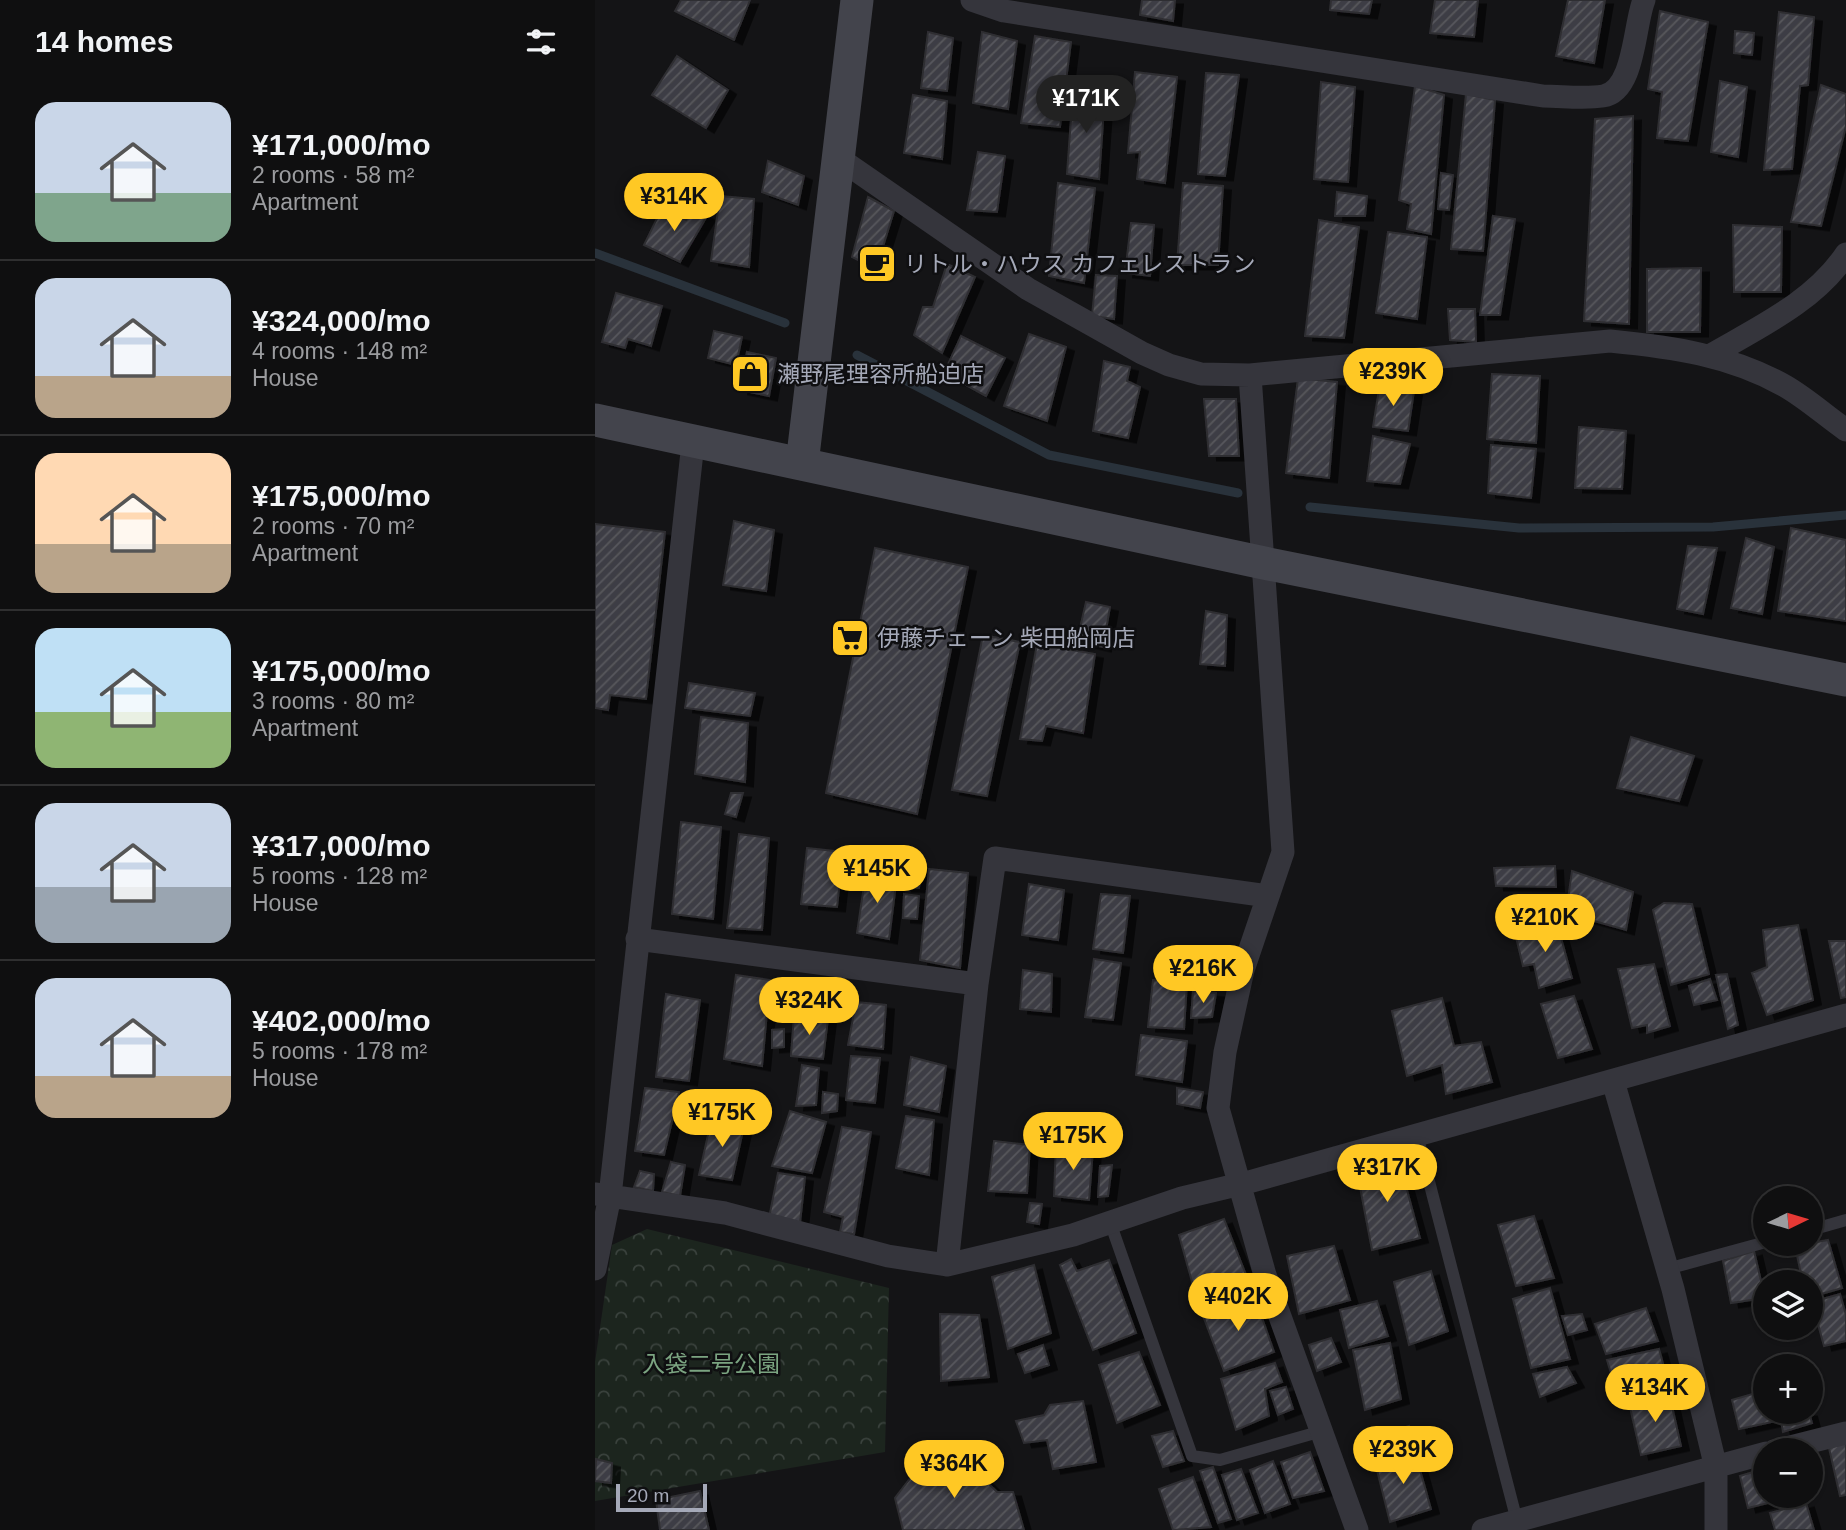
<!DOCTYPE html>
<html lang="en">
<head>
<meta charset="utf-8">
<style>
	body { margin:0; font-family:Helvetica,"Noto Sans JP",sans-serif; background:#1d1d1e; color:#f1f3f6; height:100vh; display:flex; flex-direction:column; font-size:26px; white-space:nowrap }
	* { box-sizing:border-box; margin:0 }
	p { font-size:23px; color:#9b9c9f }
	.icon { flex:none; width:38px; height:38px; fill:none; stroke:currentColor; stroke-width:2; stroke-linecap:round; stroke-linejoin:round }
	.map { position:relative; flex:1; overflow:hidden }
	.side { display:flex; flex-direction:column; background:#0f0f10; width:595px }
	.side>* { flex:none }
	.needle { width:46px; rotate:85deg }
	.buttons { position:absolute; left:1158px; top:1186px; display:grid; gap:14px }
	.buttons a { display:grid; place-items:center; width:70px; height:70px; border-radius:50%; background:#0f0f10; box-shadow:0 2px 5px #0004,0 0 0 2px #2f2f30; font-size:35px }
	.scale { position:absolute; left:21px; bottom:18px; width:91px; box-sizing:border-box; padding-left:7px; border:4px solid #a5a9b8; border-top:0; font-size:19px; line-height:24px; white-space:nowrap; color:#a5a9b8; -webkit-text-stroke:5px #0f0f11; paint-order:stroke }
	.price { position:absolute; translate:-50% -60px; padding:0 16px; border-radius:24px; background:#ffc824; color:#111; font-size:23px; line-height:46px; filter:drop-shadow(0 2px 4px #0008) }
	.price::after { content:''; position:absolute; left:50%; top:42px; width:21px; height:16px; margin-left:-10px; background:inherit; clip-path:polygon(0 0,100% 0,50% 100%) }
	.price.current { background:#222; color:#fff }
	ul { padding:0; list-style:none }
	li { display:flex; align-items:center; gap:21px; height:175px; padding:0 35px }
	li+li { border-top:2px solid #2f2f30 }
	li span { display:grid; place-items:center; flex:none; width:196px; height:140px; border-radius:21px; color:#555 }
	li>.icon { margin-inline-start:auto }
	span .icon { width:84px; height:84px; fill:#fffc; stroke-width:1 }
	li b { font-size:30px }
	h2 { display:flex; justify-content:space-between; align-items:center; height:84px; padding:0 35px; font-size:30px }
	main { display:flex; flex:1; min-height:0 }
	.map>svg:first-child { display:block }
</style>
</head>
<body>
<main>
<section class="side">
<h2>14 homes<svg class="icon" aria-label="filters" viewBox="0 0 24 24"><path d="M4 7h16M4 17h16"/><circle cx="9" cy="7" r="2"/><circle cx="15" cy="17" r="2"/></svg></h2>
<ul>
<li><span style="background:linear-gradient(#c9d6e8 65%,#7fa58c 0)"><svg class="icon" aria-label="home" viewBox="0 0 24 24"><path d="M3 11l9-7 9 7M6 9v11h12V9"/></svg></span><div><b>¥171,000/mo</b><p>2 rooms · 58 m²</p><p>Apartment</p></div></li>
<li><span style="background:linear-gradient(#c9d6e8 70%,#b9a48a 0)"><svg class="icon" aria-label="home" viewBox="0 0 24 24"><path d="M3 11l9-7 9 7M6 9v11h12V9"/></svg></span><div><b>¥324,000/mo</b><p>4 rooms · 148 m²</p><p>House</p></div></li>
<li><span style="background:linear-gradient(#ffd9b3 65%,#b9a48a 0)"><svg class="icon" aria-label="home" viewBox="0 0 24 24"><path d="M3 11l9-7 9 7M6 9v11h12V9"/></svg></span><div><b>¥175,000/mo</b><p>2 rooms · 70 m²</p><p>Apartment</p></div></li>
<li><span style="background:linear-gradient(#bfe0f5 60%,#8fb573 0)"><svg class="icon" aria-label="home" viewBox="0 0 24 24"><path d="M3 11l9-7 9 7M6 9v11h12V9"/></svg></span><div><b>¥175,000/mo</b><p>3 rooms · 80 m²</p><p>Apartment</p></div></li>
<li><span style="background:linear-gradient(#c9d6e8 60%,#9aa5b1 0)"><svg class="icon" aria-label="home" viewBox="0 0 24 24"><path d="M3 11l9-7 9 7M6 9v11h12V9"/></svg></span><div><b>¥317,000/mo</b><p>5 rooms · 128 m²</p><p>House</p></div></li>
<li><span style="background:linear-gradient(#c9d6e8 70%,#b9a48a 0)"><svg class="icon" aria-label="home" viewBox="0 0 24 24"><path d="M3 11l9-7 9 7M6 9v11h12V9"/></svg></span><div><b>¥402,000/mo</b><p>5 rooms · 178 m²</p><p>House</p></div></li>
</ul>
</section>
<div class="map">
<svg width="1251" height="1530" viewBox="0 0 1251 1530">
	<defs>
		<pattern id="park-crowns" width="20" height="18" patternUnits="userSpaceOnUse" patternTransform="scale(1.75)"><rect width="20" height="18" fill="#1c251e"/><path d="M2 6a3 3 0 1 1 6 0M12 15a3 3 0 1 1 6 0" fill="none" stroke="#3a423d"/></pattern>
		<pattern id="building-hatch" width="6" height="6" patternUnits="userSpaceOnUse" patternTransform="scale(1.75)"><rect width="6" height="6" fill="#3e3e44"/><path d="M-1 1l2-2M0 6l6-6M5 7l2-2" fill="none" stroke="#57575d"/></pattern>
		<filter id="shadow"><feDropShadow dx="8" dy="4.5" stdDeviation="0" flood-color="#0009"/></filter>
	</defs>
	<rect width="100%" height="100%" fill="#141416"/>
	<path fill="url(#park-crowns)" d="M52,1229L294,1288L290,1452L0,1501V1362L17,1245Z"/>
	<g fill="none" stroke-linecap="round" stroke-linejoin="round">
		<path stroke="#29323b" stroke-width="9" d="M0,253L190,323
			M262,355L454,455L643,493
			M715,507L924,528L1118,527L1251,515"/>
	</g>
	<path fill="url(#building-hatch)" stroke="#2f2e32" stroke-width="2" filter="url(#shadow)" d="M86,0H155L139,40L80,11Z
		M547,0H580L578,21L545,15Z
		M736,0H777L774,14L735,10Z
		M840,0H883L879,37L835,33Z
		M973,0H1010L999,63L961,56Z
		M1065,11L1113,22L1093,141L1062,138L1067,92L1053,89Z
		M1184,12L1219,17L1213,85L1205,86L1197,169L1169,170Z
		M1140,31L1159,33L1157,55L1139,53Z
		M333,32L358,38L352,91L326,88Z
		M387,32L422,41L413,109L378,103Z
		M440,36L476,42L465,127L426,123Z
		M82,56L133,90L111,128L57,95Z
		M540,72L582,77L570,183L542,179L545,152L533,153Z
		M611,73L644,75L630,176L603,174Z
		M1125,81L1152,87L1143,157L1116,152Z
		M726,82L760,87L753,182L719,179Z
		M1226,85L1251,94V126L1226,226L1196,222Z
		M820,86L849,95L836,234L812,229L816,204L804,200Z
		M478,91L510,94L504,179L472,174Z
		M871,94L900,100L888,251L856,249Z
		M318,95L352,101L347,159L309,153Z
		M1038,116L1034,324L989,321L1000,119Z
		M383,152L410,156L402,212L372,210Z
		M173,161L209,176L203,205L167,192Z
		M846,173L858,175L854,210L843,209Z
		M463,183L500,188L489,283L454,276Z
		M588,183L628,186L623,265H582Z
		M742,192L772,196L770,216H740Z
		M125,196L159,199L154,267L116,261Z
		M273,197L299,211L281,269L257,257Z
		M67,208L91,220L98,208L112,216L85,262L49,245Z
		M898,216L920,219L905,315H885Z
		M724,220L764,227L749,338L710,336Z
		M536,223L559,225L555,276L530,273Z
		M1138,225L1187,227L1186,292H1139Z
		M793,232L832,237L822,319L781,313Z
		M352,264L380,277L347,353L319,335L328,307H338Z
		M1106,268L1105,332H1052V269Z
		M501,275L522,276L519,319L497,316Z
		M21,293L67,306L56,346L33,339L30,348L7,342Z
		M853,309H880L881,342L855,340Z
		M119,331L147,337L141,365L113,358Z
		M434,334L471,347L452,421L409,406Z
		M366,336L410,358L391,396L349,373Z
		M152,352L181,358L174,396L145,390Z
		M509,361L535,367L532,381L545,387L533,438L498,431Z
		M897,374L945,376L941,443L892,439Z
		M703,378L742,382L734,478L691,473Z
		M785,383L819,391L813,431L778,427Z
		M609,399H641L644,456H614Z
		M984,427L1031,431L1027,489L980,488Z
		M778,436L815,444L805,484L772,481Z
		M896,445L941,449L936,498L893,493Z
		M139,521L179,530L171,591L128,585Z
		M0,524L70,532L51,699L15,695L13,710L0,708Z
		M1196,528L1251,540V621L1183,611Z
		M1151,538L1179,547L1167,614L1136,608Z
		M1093,546L1122,548L1108,614L1082,609Z
		M280,548L373,567L322,814L231,793Z
		M491,602L515,607L508,647L482,641Z
		M611,611L632,615L630,666L605,664Z
		M388,635L425,642L392,796L357,790Z
		M442,644L500,654L488,733L451,726L447,741L425,739Z
		M94,683L160,693L155,716L90,708Z
		M106,717L153,723L150,782L100,774Z
		M1036,737L1099,756L1084,801L1022,788Z
		M136,793H148L141,817L130,814Z
		M86,822L126,827L118,919L77,914Z
		M144,834L174,838L167,930L132,928Z
		M212,848L248,852L242,907L206,904Z
		M314,865L327,867L324,888L309,887Z
		M960,866L961,887L901,886L899,868Z
		M334,869L373,873L365,968L325,960Z
		M977,871L1038,892L1031,930L971,913Z
		M271,872L302,876L294,939L262,933Z
		M434,884L469,890L463,940L427,935Z
		M309,894L324,896L322,919L308,918Z
		M506,894L535,896L528,953L498,949Z
		M1069,903L1097,904L1114,974L1076,985L1058,910Z
		M962,923L977,978L944,988L939,964L928,966L920,933Z
		M1203,925L1218,1000L1172,1015L1157,973L1172,967L1168,930Z
		M1234,941H1251V997L1246,998Z
		M499,959L526,963L518,1020L490,1017Z
		M1059,964L1075,1026L1052,1033V1025L1037,1028L1023,969Z
		M428,970L457,974L456,1012L425,1009Z
		M1132,974L1143,1025L1133,1029L1121,975Z
		M141,975L175,980L167,1066L129,1059Z
		M1115,979L1122,1000L1099,1005L1094,986Z
		M558,980L592,983L589,1029L553,1027Z
		M206,984H234L232,1011L202,1007Z
		M598,991L621,993L617,1017L596,1018Z
		M71,994L105,1000L94,1081L61,1077Z
		M979,996L997,1049L963,1058L946,1004Z
		M847,998L859,1046L886,1042L897,1082L851,1094L847,1065L812,1076L797,1011Z
		M261,1002L291,1005L288,1049L253,1045Z
		M199,1015L233,1019L228,1059L196,1056Z
		M189,1029V1047L177,1048V1030Z
		M546,1035L592,1041L587,1082L541,1075Z
		M256,1056L285,1058L280,1103L251,1100Z
		M316,1057L351,1066L344,1112L309,1105Z
		M207,1065L224,1068L221,1105L201,1106Z
		M50,1088L84,1092L69,1155L40,1151Z
		M582,1088L608,1092L605,1108L582,1104Z
		M120,1091L157,1100L152,1124L116,1111Z
		M228,1092L243,1094L242,1111L227,1113Z
		M195,1111L231,1122L217,1173L177,1166Z
		M311,1116L339,1120L334,1175L301,1168Z
		M117,1117L149,1126L137,1180L104,1175Z
		M247,1127L276,1132L259,1234L245,1232L248,1217L229,1212Z
		M399,1141L435,1145L432,1193L393,1191Z
		M461,1143L498,1149L494,1200L459,1196Z
		M803,1157L825,1238L777,1250L761,1166Z
		M76,1162L90,1165L85,1196L67,1192Z
		M517,1165L513,1196L503,1197L505,1166Z
		M45,1171L59,1174L58,1191L39,1187Z
		M183,1173L210,1177L205,1223L174,1218Z
		M435,1203L447,1204L444,1224L432,1222Z
		M939,1216L959,1278L921,1286L903,1225Z
		M629,1219L655,1285L604,1307L584,1235Z
		M1233,1240L1247,1288L1216,1297V1283H1208L1200,1246Z
		M739,1246L755,1300L704,1314L692,1256Z
		M1159,1251L1170,1298L1136,1303L1128,1261Z
		M476,1259L482,1271L514,1260L541,1333L498,1350L465,1265Z
		M439,1265L456,1333L413,1349L397,1277Z
		M836,1271L853,1331L814,1345L799,1282Z
		M955,1288L975,1359L936,1368L918,1299Z
		M1245,1294L1251,1315V1341L1229,1346L1217,1302Z
		M659,1295L679,1352L629,1371L607,1313Z
		M782,1301L793,1336L754,1348L745,1310Z
		M1051,1308L1063,1341L1011,1354L1000,1324Z
		M345,1314L384,1315L394,1377L346,1381Z
		M987,1314L992,1330L973,1335L967,1316Z
		M736,1338L746,1362L722,1371L714,1345Z
		M795,1343L806,1399L770,1410L758,1350Z
		M448,1345L454,1365L430,1373L423,1354Z
		M1064,1349L1072,1378L1021,1390L1012,1360Z
		M544,1352L565,1405L522,1423L504,1365Z
		M680,1363L687,1382L670,1389L674,1416L641,1430L626,1379Z
		M972,1367L981,1383L945,1397L938,1374Z
		M691,1387L698,1409L683,1415L675,1391Z
		M1171,1390V1412H1214L1217,1423L1188,1432L1186,1420L1144,1429L1137,1400Z
		M1074,1393L1086,1446L1046,1455L1034,1403Z
		M488,1401L501,1462L458,1469L452,1440L429,1443L421,1421L449,1415L455,1405Z
		M814,1426L819,1445L782,1455L779,1437Z
		M578,1431L589,1461L568,1467L557,1436Z
		M1251,1443V1495L1245,1496L1234,1448Z
		M340,1446L367,1473L376,1466L402,1492H418L429,1530H308L300,1498Z
		M715,1452L729,1491L698,1498L686,1462Z
		M820,1452L836,1509L795,1522L780,1462Z
		M1,1459L17,1463L16,1483L0,1481Z
		M678,1461L695,1504L670,1513L655,1470Z
		M618,1467L636,1519L623,1523L605,1471Z
		M1171,1468V1496H1201L1153,1508L1145,1476Z
		M646,1469L663,1513L642,1520L627,1475Z
		M598,1477L616,1527L578,1530L564,1489Z
		M105,1491L114,1530H65L61,1500Z
		M1211,1503L1219,1530H1180L1175,1513Z"/>
	<g fill="none" stroke-linecap="round" stroke-linejoin="round">
		<path stroke="#35353c" stroke-width="12" d="M822,1135L922,1521
			M515,1222L597,1456L625,1460L727,1431
			M1216,1230L1251,1220
			M1072,1269L1171,1242"/>
		<path stroke="#35353c" stroke-width="23" d="M377,0L409,11L948,96C967,96 989,99 1008,96C1040,91 1039,24 1049,0
			M242,157L433,289L547,353L574,365L606,374L655,375L1015,341C1077,347 1135,355 1190,386C1211,398 1231,416 1251,430
			M1116,355C1164,327 1220,301 1251,254
			M655,375L688,852L648,970L630,1052L623,1108L670,1275L762,1530
			M42,939L382,984
			M1018,1081L1078,1289L1121,1468V1530
			M0,1194L130,1213L293,1256L352,1265L478,1235L587,1198L654,1182L1251,1015
			M352,1265L382,984L400,858L673,896
			M0,1269L15,1196L98,443
			M1179,1451L1251,1433
			M888,1530L1171,1453"/>
		<path stroke="#43444c" stroke-width="33" d="M0,420L669,563L1251,680
			M207,464L262,0"/>
	</g>
	<defs>
		<symbol id="cafe-square" viewBox="-11 -11 22 22"><rect x="-9" y="-9" width="18" height="18" rx="4" fill="#ffc824" stroke="#0f0f11"/><path d="M-5.5-4.5H6V0H3Q3 3.5 0 3.5H-2.5Q-5.5 3.5-5.5 0ZM3-3.2v2h1.7v-2ZM-6 4.5H4V6H-6Z" fill="#111"/></symbol>
		<symbol id="shop-square" viewBox="-11 -11 22 22"><rect x="-9" y="-9" width="18" height="18" rx="4" fill="#ffc824" stroke="#0f0f11"/><path d="M-5-2.5h2.3a2.7 3.5 0 0 1 5.4 0H5L5.5 6h-11ZM-1.5-2.5h3a1.5 2.3 0 0 0-3 0Z" fill="#111"/></symbol>
		<symbol id="supermarket-square" viewBox="-11 -11 22 22"><rect x="-9" y="-9" width="18" height="18" rx="4" fill="#ffc824" stroke="#0f0f11"/><path d="M-6-5.5h2.5l.6 2H6L4.5 2H-2.5L-4.4-4H-6ZM-1.5 3.2a1.3 1.3 0 1 0 .1 0ZM3 3.2a1.3 1.3 0 1 0 .1 0Z" fill="#111"/></symbol>
	</defs>
	<g fill-rule="evenodd">
		<use href="#cafe-square" x="260" y="242" width="44" height="44"/>
		<use href="#shop-square" x="133" y="352" width="44" height="44"/>
		<use href="#supermarket-square" x="233" y="616" width="44" height="44"/>
	</g>
	<g text-anchor="middle" stroke-width="5" stroke-linejoin="round" paint-order="stroke">
		<g font-size="23" fill="#a5a9b8" stroke="#0f0f11" text-anchor="start">
			<text x="309" y="272">リトル・ハウス カフェレストラン</text>
			<text x="182" y="382">瀬野尾理容所船迫店</text>
			<text x="282" y="646">伊藤チェーン 柴田船岡店</text>
		</g>
		<g font-size="23" fill="#7ba481" stroke="#0f0f11">
			<text x="116" y="1372">入袋二号公園</text>
		</g>
	</g>
</svg>
<div class="buttons">
<a><svg class="needle" viewBox="-14 -14 28 28"><path d="M0-13l5 13h-10z" fill="#e53935"/><path d="M0 13l5-13h-10z" fill="#9b9c9f"/></svg></a>
<a><svg class="icon" aria-label="layers" viewBox="0 0 24 24"><path d="M12 4l9 5-9 5-9-5zM3 14l9 5 9-5"/></svg></a>
<a>+</a>
<a>−</a>
</div>
<div class="scale">20 m</div>
<b class="price current" style="left:491px;top:135px">¥171K</b>
<b class="price" style="left:79px;top:233px">¥314K</b>
<b class="price" style="left:798px;top:408px">¥239K</b>
<b class="price" style="left:282px;top:905px">¥145K</b>
<b class="price" style="left:950px;top:954px">¥210K</b>
<b class="price" style="left:608px;top:1005px">¥216K</b>
<b class="price" style="left:214px;top:1037px">¥324K</b>
<b class="price" style="left:127px;top:1149px">¥175K</b>
<b class="price" style="left:478px;top:1172px">¥175K</b>
<b class="price" style="left:792px;top:1204px">¥317K</b>
<b class="price" style="left:643px;top:1333px">¥402K</b>
<b class="price" style="left:1060px;top:1424px">¥134K</b>
<b class="price" style="left:808px;top:1486px">¥239K</b>
<b class="price" style="left:359px;top:1500px">¥364K</b>
</div>
</main>
</body>
</html>
